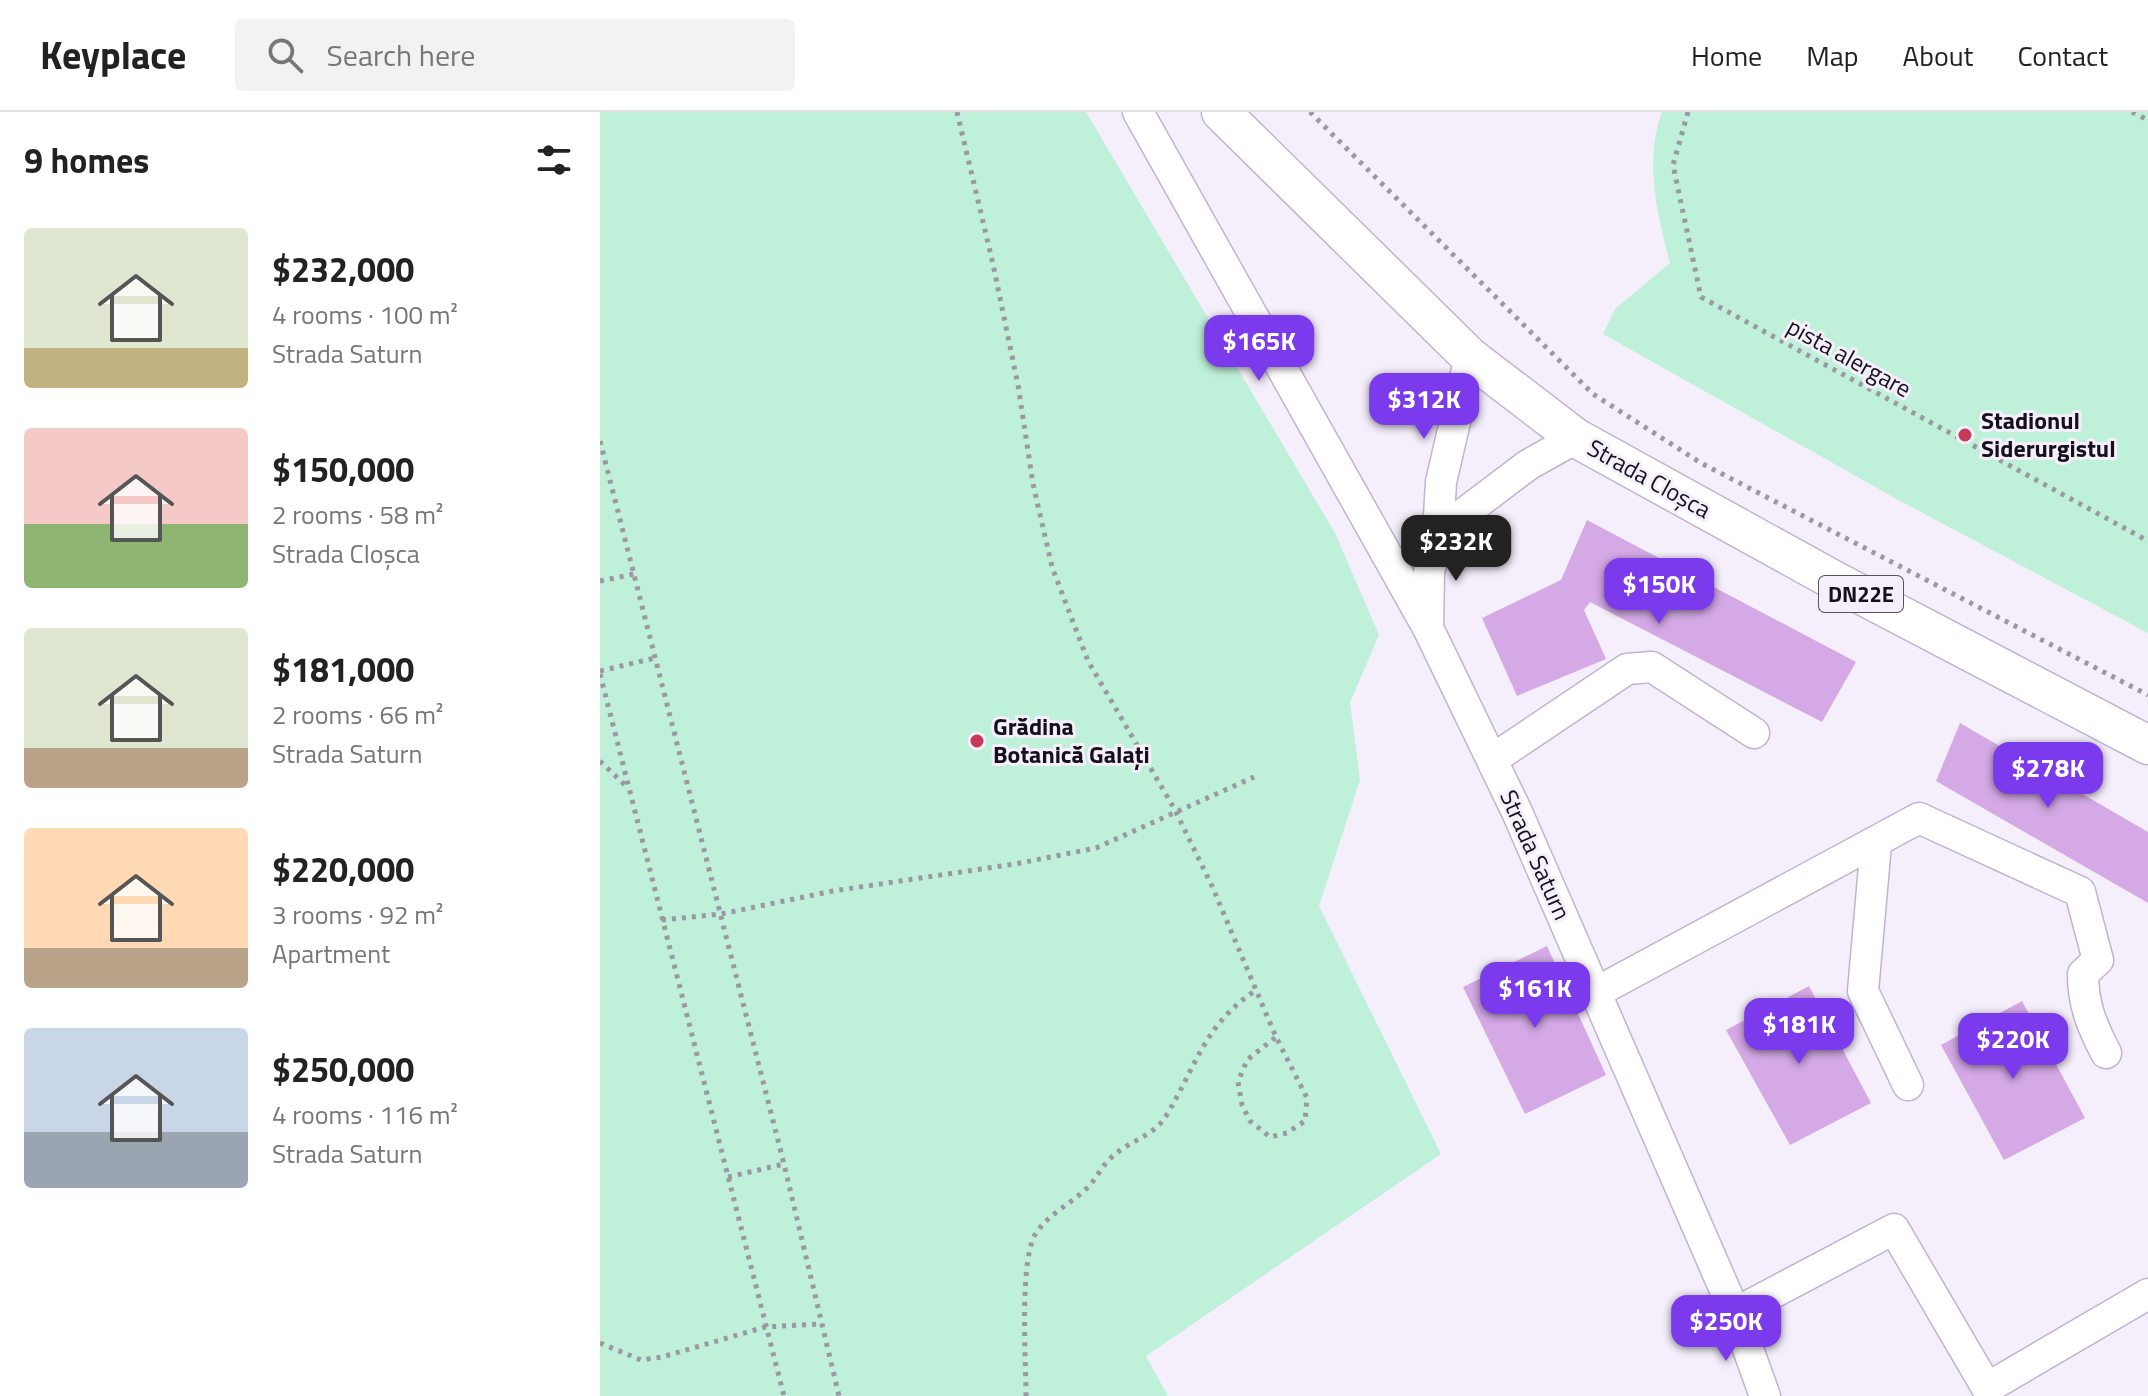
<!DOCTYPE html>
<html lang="en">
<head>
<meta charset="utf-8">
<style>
	body { margin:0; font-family:"Titillium Web",sans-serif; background:#f2f2f2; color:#222; height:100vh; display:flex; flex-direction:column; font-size:30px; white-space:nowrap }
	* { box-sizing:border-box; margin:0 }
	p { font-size:26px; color:#767676 }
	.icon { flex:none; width:44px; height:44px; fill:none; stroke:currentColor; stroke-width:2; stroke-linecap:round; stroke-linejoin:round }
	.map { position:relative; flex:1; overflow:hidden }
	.side { display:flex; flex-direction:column; background:#fff; width:600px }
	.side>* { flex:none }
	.price { position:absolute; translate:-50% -68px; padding:0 18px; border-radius:16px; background:#7c3aed; color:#fff; font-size:26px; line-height:52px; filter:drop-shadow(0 2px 4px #0008) }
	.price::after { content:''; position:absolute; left:50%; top:48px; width:24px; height:18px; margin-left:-12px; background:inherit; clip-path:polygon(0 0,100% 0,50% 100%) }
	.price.active { background:#222; color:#fff }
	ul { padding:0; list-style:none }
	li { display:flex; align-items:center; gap:24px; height:200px; padding:0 24px }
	li span { display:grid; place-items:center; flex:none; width:224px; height:160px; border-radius:8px; color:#555 }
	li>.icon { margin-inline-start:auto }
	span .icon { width:96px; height:96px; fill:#fffc; stroke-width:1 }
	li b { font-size:34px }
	h2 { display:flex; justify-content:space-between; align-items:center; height:96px; padding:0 24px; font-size:34px }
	header { display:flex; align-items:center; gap:48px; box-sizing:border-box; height:112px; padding:0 40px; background:#fff; border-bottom:2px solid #e0e0e0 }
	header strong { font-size:38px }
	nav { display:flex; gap:44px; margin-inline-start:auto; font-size:28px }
	.search { width:560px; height:72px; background:#f2f2f2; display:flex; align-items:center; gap:20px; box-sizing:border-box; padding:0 28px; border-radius:8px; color:#767676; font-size:30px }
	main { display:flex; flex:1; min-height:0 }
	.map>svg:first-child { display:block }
</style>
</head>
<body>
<header>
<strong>Keyplace</strong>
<div class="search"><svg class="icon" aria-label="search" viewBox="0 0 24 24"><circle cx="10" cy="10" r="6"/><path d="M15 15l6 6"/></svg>Search here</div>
<nav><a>Home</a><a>Map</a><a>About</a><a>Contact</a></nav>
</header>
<main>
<section class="side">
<h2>9 homes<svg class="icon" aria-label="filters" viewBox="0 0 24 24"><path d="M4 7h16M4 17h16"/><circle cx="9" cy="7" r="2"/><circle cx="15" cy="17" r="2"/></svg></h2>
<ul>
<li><span style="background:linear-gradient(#dfe7d0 75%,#c2b280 0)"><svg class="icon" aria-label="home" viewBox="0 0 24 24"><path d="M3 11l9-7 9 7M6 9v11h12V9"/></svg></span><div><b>$232,000</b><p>4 rooms · 100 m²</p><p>Strada Saturn</p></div></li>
<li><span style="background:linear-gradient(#f6c9c9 60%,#8fb573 0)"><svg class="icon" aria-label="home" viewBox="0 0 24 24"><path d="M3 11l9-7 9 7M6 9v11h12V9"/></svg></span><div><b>$150,000</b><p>2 rooms · 58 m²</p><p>Strada Cloșca</p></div></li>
<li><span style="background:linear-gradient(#dfe7d0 75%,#b9a48a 0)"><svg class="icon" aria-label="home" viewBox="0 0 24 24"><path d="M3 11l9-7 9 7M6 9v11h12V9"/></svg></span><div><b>$181,000</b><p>2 rooms · 66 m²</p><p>Strada Saturn</p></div></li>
<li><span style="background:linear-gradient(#ffd9b3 75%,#b9a48a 0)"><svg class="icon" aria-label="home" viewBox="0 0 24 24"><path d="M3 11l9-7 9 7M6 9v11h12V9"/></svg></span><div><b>$220,000</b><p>3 rooms · 92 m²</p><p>Apartment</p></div></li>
<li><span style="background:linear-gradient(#c9d6e8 65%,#9aa5b1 0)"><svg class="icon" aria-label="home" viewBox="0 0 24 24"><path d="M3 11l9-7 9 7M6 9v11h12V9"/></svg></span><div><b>$250,000</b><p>4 rooms · 116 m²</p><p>Strada Saturn</p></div></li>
</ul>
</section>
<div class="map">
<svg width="1548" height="1284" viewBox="0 0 1548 1284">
	<rect width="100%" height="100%" fill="#f5effb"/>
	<path fill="#bff0d9" d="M0,0H486L735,421L779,523L750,591L760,668L719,794L841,1042L546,1244L568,1284H0Z
		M1062,0H1548V521L1302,390L1003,222L1015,197L1070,151C1057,102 1044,49 1062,0Z"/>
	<path fill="#d4a9e6" d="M987,408L1256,550L1222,610L990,490L984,498L1006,547L917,584L882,506L961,468Z
		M1360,611L1548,720V791L1336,669Z
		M947,834L1006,963L925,1002L863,875Z
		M1209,874L1271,991L1190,1033L1126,918Z
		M1422,889L1485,1006L1404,1048L1341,933Z"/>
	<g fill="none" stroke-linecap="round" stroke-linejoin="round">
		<defs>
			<path id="minor" d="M538,0L828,516L917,700L1135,1201L1165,1284
				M838,421L928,353L976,326
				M828,514L829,461L838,421L841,370L870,245
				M893,647L1027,557L1052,555L1154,621
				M1276,732L1263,879L1308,973
				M995,881L1319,706L1480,780L1498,848L1483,862C1483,893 1492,914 1506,941
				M1135,1201L1294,1117L1387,1276L1548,1182"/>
			<path id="major" d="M621,0L870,245L976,326L1237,470L1548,633"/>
		</defs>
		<use href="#minor" stroke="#c1b3d1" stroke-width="33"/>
		<use href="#major" stroke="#c1b3d1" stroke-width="41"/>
		<path stroke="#9d97a3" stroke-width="5" stroke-dasharray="4 6" stroke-linecap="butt" d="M357,0L393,152L418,273L433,372L452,455L488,549L575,698L612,774L676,925L707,986L705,1009L687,1021L670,1025L650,1009L642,993L638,970L647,948L676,925
			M710,0L993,282L1101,351L1548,583
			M1088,0L1073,53L1101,185L1548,429
			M1532,0L1548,8
			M0,329L184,1052L239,1284
			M0,469L34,462
			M0,559L55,546
			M0,562L184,1284
			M0,649L28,676
			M62,808L121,802L233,779L415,752L496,736L654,665
			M128,1065L184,1052
			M0,1231L41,1248L62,1245L165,1215L221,1212
			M426,1284C426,1249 419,1147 436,1121C449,1102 470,1092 486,1077C496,1068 502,1053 513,1044C529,1029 554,1024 566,1004C597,953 603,914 656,878"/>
		<use href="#minor" stroke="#fff" stroke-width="30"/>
		<use href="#major" stroke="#fff" stroke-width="38"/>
	</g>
	<g fill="#c83857" stroke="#f5effb" stroke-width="3">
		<circle cx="1365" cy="323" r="8"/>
		<circle cx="377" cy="629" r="8"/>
	</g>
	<g text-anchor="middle" stroke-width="6" stroke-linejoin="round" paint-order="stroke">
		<rect fill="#f5effb" stroke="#58535e" stroke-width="2" x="1219" y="464" width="84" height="36" rx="6"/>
		<g font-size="22" font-weight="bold" fill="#15101a">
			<text x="1261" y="490">DN22E</text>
		</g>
		<g font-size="24" fill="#15101a" stroke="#f5effb">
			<text transform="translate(1249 246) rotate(29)" y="8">pista alergare</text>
			<text transform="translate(1049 367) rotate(29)" y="8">Strada Cloșca</text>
			<text transform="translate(935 743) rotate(66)" y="8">Strada Saturn</text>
		</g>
		<g font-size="24" font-weight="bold" fill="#15101a" stroke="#f5effb" text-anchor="start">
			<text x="1381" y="317">Stadionul<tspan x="1381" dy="28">Siderurgistul</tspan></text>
			<text x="393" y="623">Grădina<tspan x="393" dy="28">Botanică Galați</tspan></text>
		</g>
	</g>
</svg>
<b class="price" style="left:659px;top:271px">$165K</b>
<b class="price" style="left:824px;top:329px">$312K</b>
<b class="price active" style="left:856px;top:471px">$232K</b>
<b class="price" style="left:1059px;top:514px">$150K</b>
<b class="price" style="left:1448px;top:698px">$278K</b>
<b class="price" style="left:935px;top:918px">$161K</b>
<b class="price" style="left:1199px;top:954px">$181K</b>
<b class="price" style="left:1413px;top:969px">$220K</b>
<b class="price" style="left:1126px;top:1251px">$250K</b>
</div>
</main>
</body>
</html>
